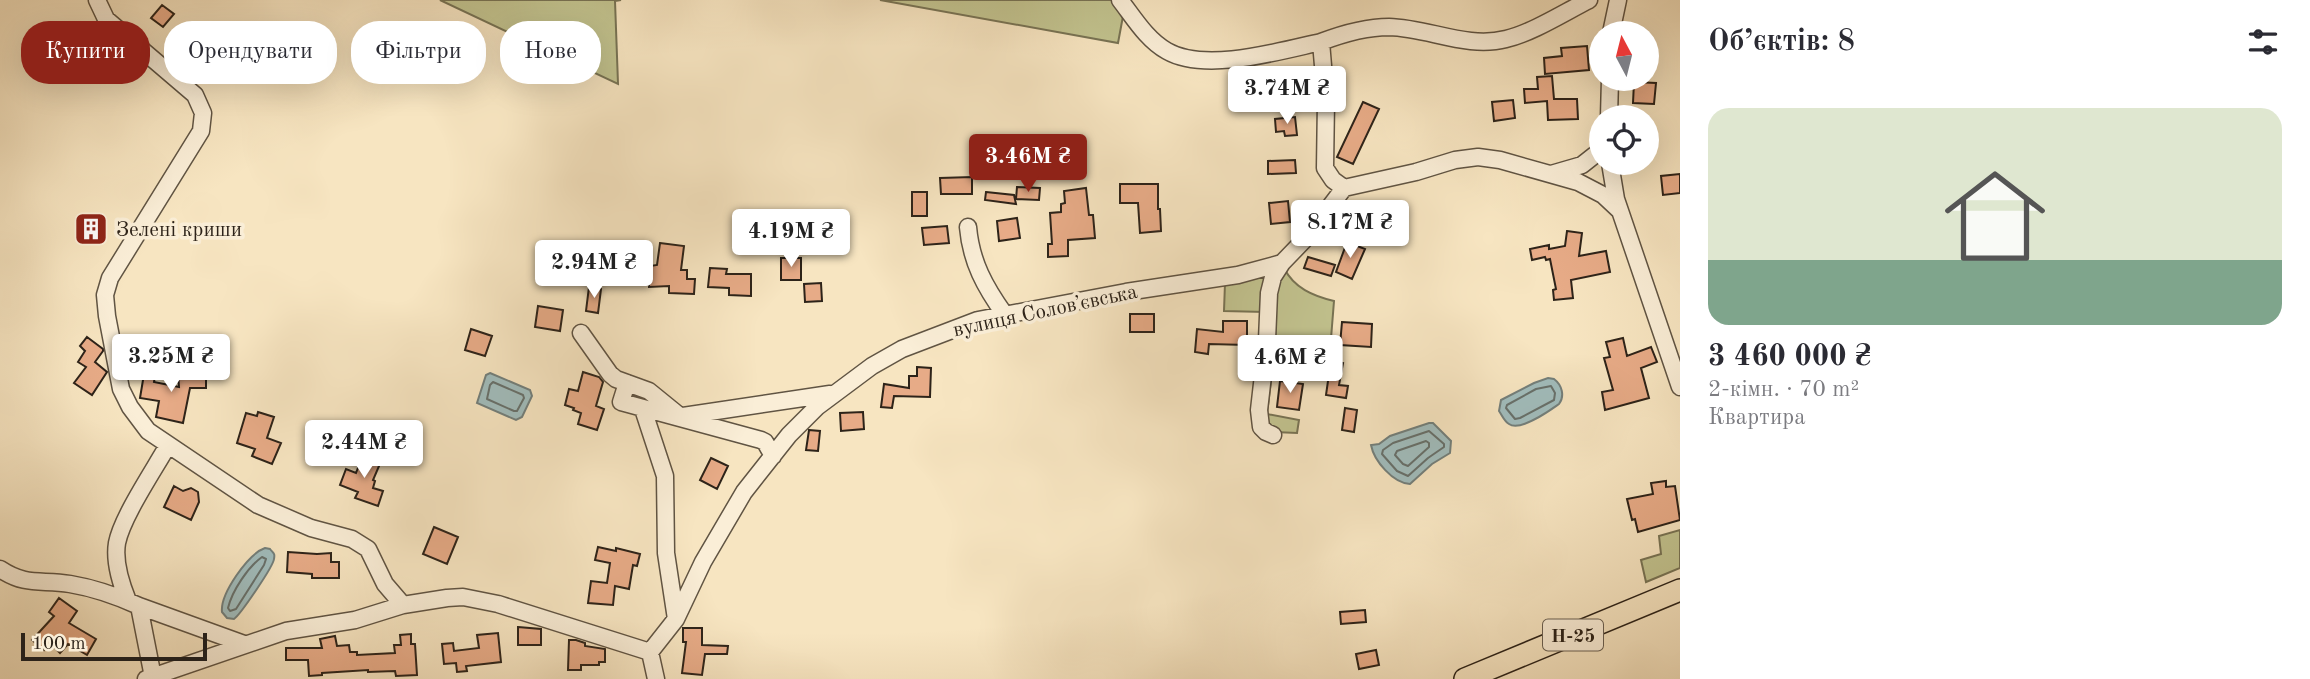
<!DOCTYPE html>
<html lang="uk">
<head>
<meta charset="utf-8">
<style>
	body { margin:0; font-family:"Old Standard TT",serif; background:#f2f2f3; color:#2b2b33; height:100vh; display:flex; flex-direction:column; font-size:26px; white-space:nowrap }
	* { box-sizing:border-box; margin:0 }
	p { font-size:23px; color:#7c7c81 }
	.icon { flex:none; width:38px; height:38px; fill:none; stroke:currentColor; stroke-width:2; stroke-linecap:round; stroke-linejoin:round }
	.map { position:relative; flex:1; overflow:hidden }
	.sheet { display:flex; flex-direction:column; background:#fff; width:630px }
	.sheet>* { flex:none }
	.guide { position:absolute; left:21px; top:21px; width:665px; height:63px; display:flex; gap:14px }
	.needle { width:46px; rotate:353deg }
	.controls { position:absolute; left:1589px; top:21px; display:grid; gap:14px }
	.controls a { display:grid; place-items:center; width:70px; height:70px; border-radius:50%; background:#fff; box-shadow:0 7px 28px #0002; font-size:35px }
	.scale { position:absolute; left:21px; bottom:18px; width:186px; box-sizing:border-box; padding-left:7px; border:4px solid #2d2319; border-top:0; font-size:19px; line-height:24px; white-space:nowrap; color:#2d2319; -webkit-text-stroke:5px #faeed7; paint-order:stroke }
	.price { position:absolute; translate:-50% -60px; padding:0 16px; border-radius:7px; background:#fff; color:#222; font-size:23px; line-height:46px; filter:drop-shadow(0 2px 4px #0008) }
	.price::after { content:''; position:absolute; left:50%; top:42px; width:21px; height:16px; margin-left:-10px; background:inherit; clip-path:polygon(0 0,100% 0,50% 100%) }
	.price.on { background:#8f2418; color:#fff }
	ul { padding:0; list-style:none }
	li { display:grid; align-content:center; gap:14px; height:371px; padding:0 28px }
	li span { display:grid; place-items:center; height:217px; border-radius:21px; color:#555 }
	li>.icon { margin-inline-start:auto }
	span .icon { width:126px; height:126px; fill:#fffc; stroke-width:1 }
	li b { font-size:30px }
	h2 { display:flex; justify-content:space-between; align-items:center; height:84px; padding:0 28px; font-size:30px }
	.tag { padding:0 24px; border-radius:28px; background:#fff; box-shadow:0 7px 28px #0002; font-size:24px; line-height:63px }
	.tag.on { background:#8f2418; color:#fff }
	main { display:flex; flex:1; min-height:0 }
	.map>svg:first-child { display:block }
</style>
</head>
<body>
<main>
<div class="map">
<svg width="1680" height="679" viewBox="0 0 1680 679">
	<rect width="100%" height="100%" fill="#f7e5c1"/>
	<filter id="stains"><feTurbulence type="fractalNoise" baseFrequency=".00286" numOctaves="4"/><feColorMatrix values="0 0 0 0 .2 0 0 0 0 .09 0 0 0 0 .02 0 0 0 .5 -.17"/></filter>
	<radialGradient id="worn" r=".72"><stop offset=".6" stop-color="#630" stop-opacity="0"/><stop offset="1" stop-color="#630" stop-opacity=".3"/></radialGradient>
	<path fill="#c2c38f" stroke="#787354" stroke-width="2" d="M440,0H621L615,1L618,84Z
		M880,0H1126L1118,43Z
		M1284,268C1294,288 1313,296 1334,301L1330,351L1312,349L1306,374L1276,371L1272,373L1267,414L1299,420L1297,433L1274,432L1262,420L1272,293Z
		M1273,272L1265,312L1224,311L1225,283Z
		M1680,530V568L1646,582L1641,560L1661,554L1659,536Z"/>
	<path fill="#a1bdbd" stroke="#737f7b" stroke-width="2" d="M490,373L530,390L532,396L522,417L516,420L477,403L486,375Z
		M1548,378L1554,379C1562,385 1565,396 1559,404C1549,411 1520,432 1509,424C1504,421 1502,415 1499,411L1501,400L1534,383Z
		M1429,423H1433L1451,441L1450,453L1432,464L1410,484C1393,483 1374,461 1371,445L1379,444L1390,436Z
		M265,548L270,549C274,554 275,553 274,559C273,567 240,615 234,619L227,618L222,612C220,594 248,554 265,548Z"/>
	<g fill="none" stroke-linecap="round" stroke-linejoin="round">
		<path stroke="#67706b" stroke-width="2" d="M493,382L523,395L524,398L517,411H514L487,399L490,385Z
			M1551,386L1555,393L1554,400L1520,418L1515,419L1506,408L1507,405L1536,389Z
			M1429,431L1444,444V447L1428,458L1408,476L1397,471L1382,454L1383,450L1393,443Z
			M1426,441L1429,443V447L1408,466L1403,464L1395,455L1397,451Z
			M262,557L266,559L264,565L236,609L230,611L228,608C232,591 248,567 262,557Z"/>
	</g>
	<path fill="#e7ab87" stroke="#2d2319" stroke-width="2" d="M162,5L174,14L163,27L151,18Z
		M1587,46L1589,70L1545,74L1544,58L1562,56L1561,48Z
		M1293,70L1296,95L1268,98L1265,74Z
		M1552,76L1554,99H1577L1578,119L1548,120L1547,101L1525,103L1524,89H1538L1537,77Z
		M1634,82L1656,83L1654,104L1633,103Z
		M1513,100L1515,118L1494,121L1492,102Z
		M1363,102L1379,109L1353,164L1337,157Z
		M1295,117L1297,135L1285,136L1284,131L1276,132L1275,119Z
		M1295,160L1296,173L1268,174V161Z
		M1680,174V193L1663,195L1661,176Z
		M972,177V194H941L940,178Z
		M1120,184H1158V209H1160L1161,231L1140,233L1138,203H1120Z
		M1017,187L1040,188L1039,200L1016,199Z
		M1086,188L1089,215H1093L1095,238L1068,240V256L1048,257V244H1052L1050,213L1061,212V204L1065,203L1064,191Z
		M912,192H927V216H912Z
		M986,192L1014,195L1016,204L985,200Z
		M1288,201L1290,222L1271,224L1269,203Z
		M88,217L104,230L94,241L79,229Z
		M1017,218L1020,238L999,241L997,221Z
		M947,226L949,243L924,245L922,228Z
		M1567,231L1582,233L1579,256L1606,251L1610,272L1571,280L1573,298L1554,300L1553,290L1556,289L1550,259L1546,260L1545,257L1532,260L1530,249L1549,245V249L1565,246Z
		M825,239L826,252L803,253L802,241Z
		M1347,242L1365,249L1352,279L1336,272Z
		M660,243L684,246L681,270H687V279H695L694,294L669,293V286L649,287V280H645L644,267L657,265Z
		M1308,257L1335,265L1331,276L1304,268Z
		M781,258H801V280H781Z
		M710,268L727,269L726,274H751V296L729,295V288L708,287Z
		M821,283L822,301L805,302L804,284Z
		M589,287L601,289L598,313L586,311Z
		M538,306L563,310L560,331L535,327Z
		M1130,314H1154V332H1130Z
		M1223,321H1247V345L1209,344L1208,354L1195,352L1197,329L1223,332Z
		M1342,322L1372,324L1371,347L1340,345Z
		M471,329L492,336L485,356L465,350Z
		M87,337L103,349V351L95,362L107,372L92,395L74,383L86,367L78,362L85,351L80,346Z
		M1623,338L1627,356L1651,347L1657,362L1641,368L1649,398L1605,410L1602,392L1613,390L1604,358L1610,357L1606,342Z
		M1319,359L1343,363L1339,385L1348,386L1346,398L1326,395L1329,374L1317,372Z
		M917,367L931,368L930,397L894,396L892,408L881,407L884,384L909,388V376H917Z
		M145,368L156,370L154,382L179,387L178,374H206V388H190L183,423L156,417L159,401L140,398Z
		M583,372L599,377L603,382L596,406L604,409L597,430L578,424L581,413L573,410L574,408L565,405L569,389L578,391Z
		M1280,381L1303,384L1299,410L1277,407Z
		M1345,408L1357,410L1354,432L1342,430Z
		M258,412L274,417L267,438L281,443L272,464L252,456L255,449L237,443L246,413L257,416Z
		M863,412L864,429L841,431L840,413Z
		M809,430L820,431L818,451L806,450Z
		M364,452L382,459L373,480L375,481L373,488L383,491L378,506L355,498L358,492L340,485L346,469L356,473Z
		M711,458L728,466L717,489L700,480Z
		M1666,481V487L1675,486L1680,520L1638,532L1635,519L1632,520L1627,499L1653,494L1651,483Z
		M174,486L183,491L191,488L198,492L199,502L191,520L164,507Z
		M434,527L458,537L447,564L423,554Z
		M598,547L616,551V548L640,554L637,566L633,565L629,589L615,586L613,605L588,603L591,581L607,583L610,563L595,560Z
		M288,552L317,554L331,553V562H339V578H312V574L287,572Z
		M59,598L77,611L69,623L96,639L87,655L68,644L60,653L50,643L44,650L32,640L54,616L49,612Z
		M1365,610L1366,622L1341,624L1340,612Z
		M518,627L541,629V645H518Z
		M683,628H702V645L728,646L727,654H705L702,675L682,673L686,642H683Z
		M498,633L501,662L466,666L467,671L457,672L456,663L444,664L442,644L453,643L454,651L479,648L477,635Z
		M411,634V644H415L417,675L396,676L395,671L368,672V670L322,673V675L309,676L308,660H286V648H322L320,639L335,636L337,646L349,645L350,652H357V655L395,653L394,645H401L400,635Z
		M569,640H576L585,643V646L605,649V662H599V665H581V670H568Z
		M1376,650L1379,665L1359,669L1356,654Z"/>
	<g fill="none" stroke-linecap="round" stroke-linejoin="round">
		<defs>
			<path id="minor" d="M97,0L106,19L195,95L203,113L201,131L110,278L105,295L107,316L121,389L130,407L148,431L258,505L311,528L352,539L368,549L385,584L403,605
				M1120,0C1134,18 1147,40 1167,51C1205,73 1280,51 1321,42
				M1611,33L1618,0
				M1609,117L1610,79
				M1610,163L1616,199L1680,387
				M1551,174L1582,165L1601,150
				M1344,188L1333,180L1325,168L1326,101L1321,42C1342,34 1366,27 1389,27C1429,28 1467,49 1506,39C1532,33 1565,12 1589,0
				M968,227C971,262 985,287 1005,315
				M581,333L610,374L616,379L649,391L681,417
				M627,383L621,402L761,440L765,442L773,456
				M643,409L665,476L666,553L676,619
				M683,416L830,394
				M1273,435L1266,432L1261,427L1259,410L1267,340L1269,293L1273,277L1282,263
				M0,569C27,587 42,579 70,584C94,588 117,596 139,606L153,677
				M128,601C121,584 114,561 117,543C122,517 154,470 168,445
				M139,606L244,644
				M650,652L676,619L703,562L744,492L789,435L817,407L872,366L902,349L978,320L1126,292L1238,275L1282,263L1307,237L1344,188L1416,172L1455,160L1478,157L1500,160L1578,182L1603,195L1619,210
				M146,679L286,631L355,620L403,605L447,598L463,597L498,604L650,652L656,679"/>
			<path id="major" d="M1465,679L1680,590"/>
		</defs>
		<use href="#minor" stroke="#605443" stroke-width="19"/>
		<use href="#major" stroke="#2d2319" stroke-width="24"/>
		<use href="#minor" stroke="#faeed7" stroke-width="16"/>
		<use href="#major" stroke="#f7e5c1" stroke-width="21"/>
	</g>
	<defs>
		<symbol id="building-square" viewBox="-11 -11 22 22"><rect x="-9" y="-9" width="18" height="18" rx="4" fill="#8f2418" stroke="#faeed7"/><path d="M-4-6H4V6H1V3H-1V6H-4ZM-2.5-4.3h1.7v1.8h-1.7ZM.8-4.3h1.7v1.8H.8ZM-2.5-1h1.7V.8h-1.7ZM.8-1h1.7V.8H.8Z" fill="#fff"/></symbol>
	</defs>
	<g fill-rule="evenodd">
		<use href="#building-square" x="72" y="210" width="38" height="38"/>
	</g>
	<g text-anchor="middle" stroke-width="7" stroke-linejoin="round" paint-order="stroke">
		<rect fill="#faeed7" stroke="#6a6052" stroke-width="2" x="1543" y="619.5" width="60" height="31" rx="5"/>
		<g font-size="19" font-weight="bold" fill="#2d2319">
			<text x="1573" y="642">Н-25</text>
		</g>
		<g font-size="21" fill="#2d2319" stroke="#faeed7" text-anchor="start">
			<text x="116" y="236">Зелені криши</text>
		</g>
		<g font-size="21" fill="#2d2319" stroke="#faeed7">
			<text transform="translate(1045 310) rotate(-12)" y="7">вулиця Соловʼєвська</text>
		</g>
	</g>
	<rect width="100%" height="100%" filter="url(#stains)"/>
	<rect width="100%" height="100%" fill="url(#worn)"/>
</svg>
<div class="controls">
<a><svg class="needle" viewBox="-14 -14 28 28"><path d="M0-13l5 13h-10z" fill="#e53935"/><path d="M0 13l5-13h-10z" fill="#7c7c81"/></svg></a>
<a><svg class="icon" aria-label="locate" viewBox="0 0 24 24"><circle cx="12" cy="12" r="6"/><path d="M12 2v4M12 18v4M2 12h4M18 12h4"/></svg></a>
</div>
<div class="scale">100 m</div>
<b class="price" style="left:1287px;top:126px">3.74M ₴</b>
<b class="price on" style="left:1028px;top:194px">3.46M ₴</b>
<b class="price" style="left:1350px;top:260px">8.17M ₴</b>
<b class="price" style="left:791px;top:269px">4.19M ₴</b>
<b class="price" style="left:594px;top:300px">2.94M ₴</b>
<b class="price" style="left:171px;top:394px">3.25M ₴</b>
<b class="price" style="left:1290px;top:395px">4.6M ₴</b>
<b class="price" style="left:364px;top:480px">2.44M ₴</b>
<div class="guide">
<a class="tag on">Купити</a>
<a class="tag">Орендувати</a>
<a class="tag">Фільтри</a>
<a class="tag">Нове</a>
</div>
</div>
<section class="sheet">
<h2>Об’єктів: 8<svg class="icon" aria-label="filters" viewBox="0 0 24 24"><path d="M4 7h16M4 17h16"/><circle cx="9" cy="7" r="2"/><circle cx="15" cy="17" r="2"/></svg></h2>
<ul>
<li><span style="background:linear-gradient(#dfe7d0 70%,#7fa58c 0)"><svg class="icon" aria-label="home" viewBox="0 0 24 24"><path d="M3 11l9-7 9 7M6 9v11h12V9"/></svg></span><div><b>3 460 000 ₴</b><p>2-кімн. · 70 m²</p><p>Квартира</p></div></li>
</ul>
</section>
</main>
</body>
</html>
